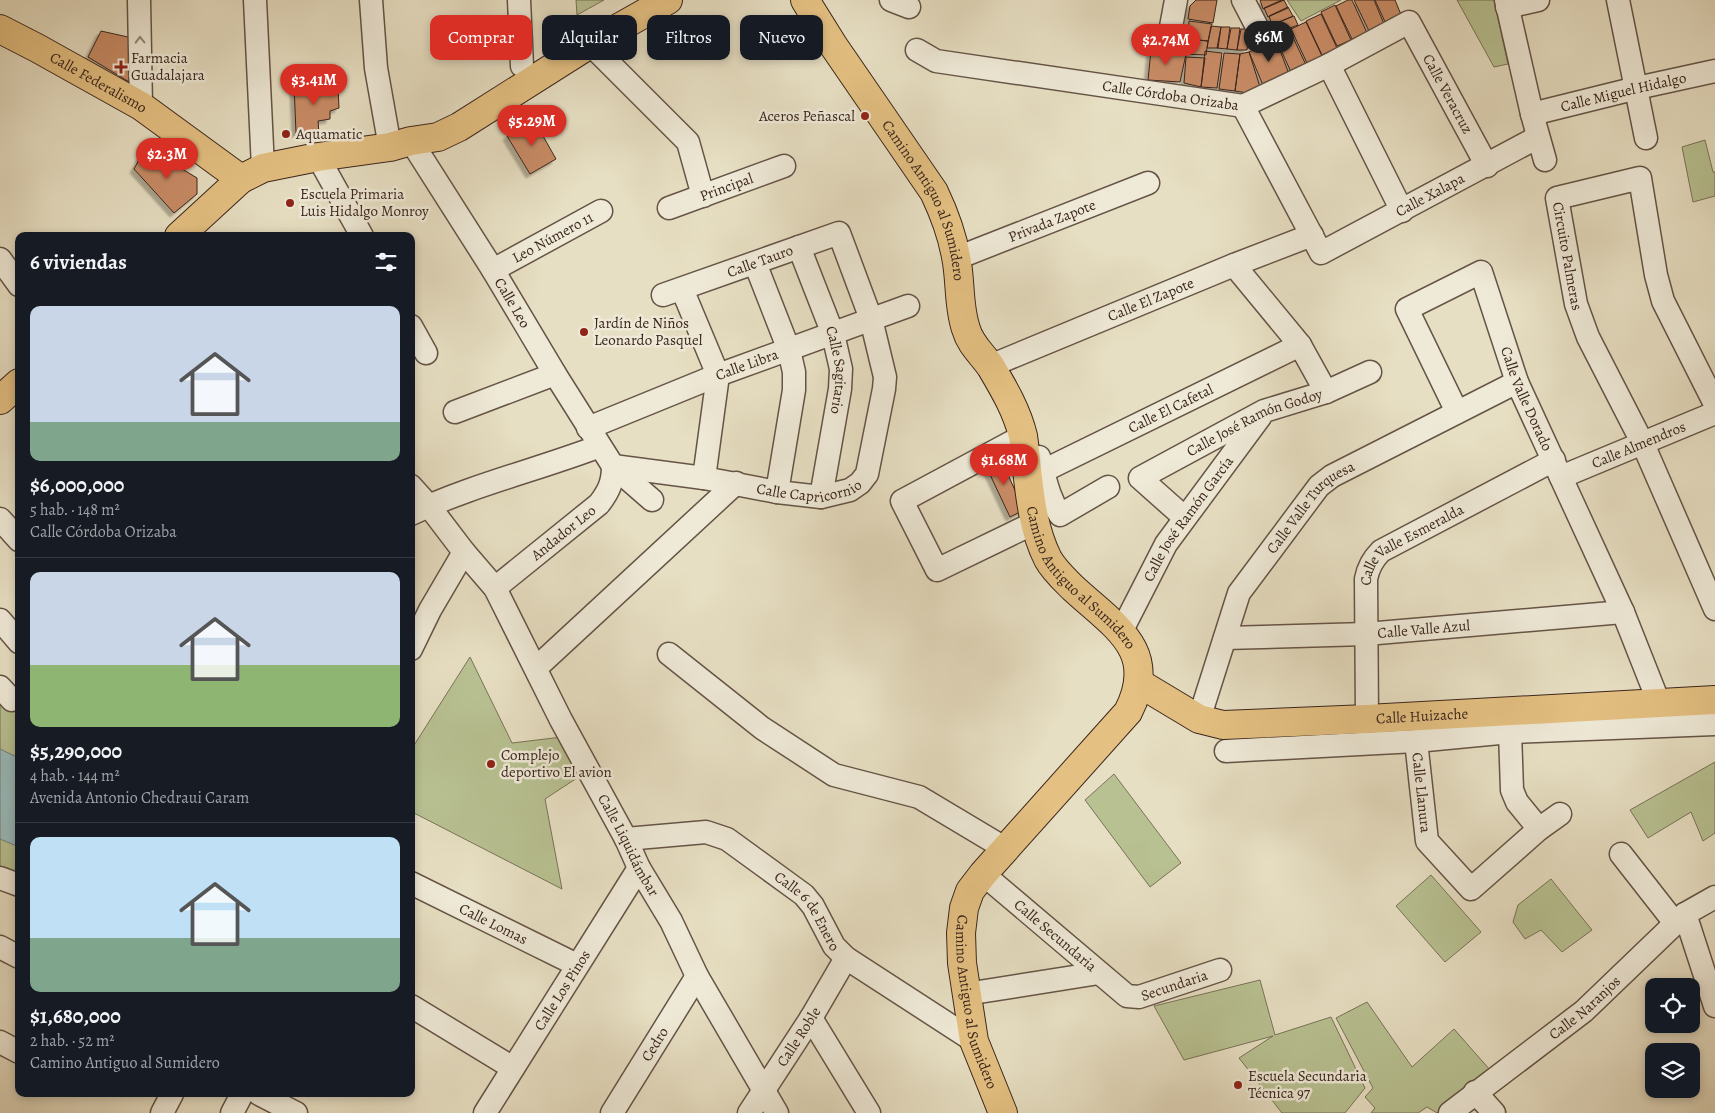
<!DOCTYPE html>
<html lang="es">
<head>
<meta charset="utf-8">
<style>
	body { margin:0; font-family:Alegreya,serif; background:#20242c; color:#f1f3f6; height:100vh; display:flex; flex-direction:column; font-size:19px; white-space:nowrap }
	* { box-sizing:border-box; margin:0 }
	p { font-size:16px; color:#9ea1a6 }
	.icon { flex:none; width:28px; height:28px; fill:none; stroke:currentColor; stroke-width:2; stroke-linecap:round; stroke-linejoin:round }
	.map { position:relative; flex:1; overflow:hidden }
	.panel { position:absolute; left:15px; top:232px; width:400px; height:865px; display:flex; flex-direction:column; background:#171b24; border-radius:10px; box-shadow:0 2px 8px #0003 }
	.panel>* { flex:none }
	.top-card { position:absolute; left:430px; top:15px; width:475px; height:45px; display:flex; gap:10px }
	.buttons { position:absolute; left:1645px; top:978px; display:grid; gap:10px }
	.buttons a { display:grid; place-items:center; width:55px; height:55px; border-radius:10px; background:#171b24; box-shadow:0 2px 8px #0003; font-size:25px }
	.price { position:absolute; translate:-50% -42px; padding:0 11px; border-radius:18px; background:#d93025; color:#fff; font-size:16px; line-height:32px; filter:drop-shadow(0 1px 2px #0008) }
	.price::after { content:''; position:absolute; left:50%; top:30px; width:15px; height:11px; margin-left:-8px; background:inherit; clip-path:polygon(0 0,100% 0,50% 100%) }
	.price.current { background:#222; color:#fff }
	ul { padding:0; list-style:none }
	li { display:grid; align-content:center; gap:10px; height:265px; padding:0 15px }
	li+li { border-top:1px solid #363941 }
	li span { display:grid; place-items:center; height:155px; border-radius:10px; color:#555 }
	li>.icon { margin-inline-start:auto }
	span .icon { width:90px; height:90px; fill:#fffc; stroke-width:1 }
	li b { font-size:21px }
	h2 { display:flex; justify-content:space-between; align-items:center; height:60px; padding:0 15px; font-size:21px }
	.pill { padding:0 18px; border-radius:10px; background:#171b24; box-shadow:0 2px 8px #0003; font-size:18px; line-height:45px }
	.pill.current { background:#d93025; color:#fff }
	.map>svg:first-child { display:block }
</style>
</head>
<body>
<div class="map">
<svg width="1715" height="1113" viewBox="0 0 1715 1113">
	<defs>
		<filter id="shadow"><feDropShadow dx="-4" dy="4" stdDeviation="1" flood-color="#0004"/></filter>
	</defs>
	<rect width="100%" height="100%" fill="#e7dfc3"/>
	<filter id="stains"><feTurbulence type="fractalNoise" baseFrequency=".004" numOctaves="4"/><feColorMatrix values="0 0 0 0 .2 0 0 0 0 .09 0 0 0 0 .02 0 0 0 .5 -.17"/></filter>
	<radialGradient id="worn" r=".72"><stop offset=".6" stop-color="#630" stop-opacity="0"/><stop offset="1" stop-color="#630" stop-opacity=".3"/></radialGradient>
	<path fill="#b8c192" stroke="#797358" d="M576,0H604L577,15Z
		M1287,0H1341L1301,21Z
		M1457,0H1494L1508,64L1494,67Z
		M1264,26L1271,39L1249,49L1252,33Z
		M1705,140L1713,172H1715V196L1693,202L1682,147Z
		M470,657L512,743L562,737L577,778L545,799L562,889L414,813H411V750Z
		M0,680L19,701V876L0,871Z
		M1715,762V833L1703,841L1691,812L1648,838L1630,810Z
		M1114,774L1181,863L1150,887L1085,800Z
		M1431,875L1481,932L1445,962L1396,906Z
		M1551,879L1592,930L1562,952L1541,930L1525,939L1513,922L1518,905Z
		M1260,980L1275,1035L1331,1017L1365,1088L1345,1113H1282L1239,1058L1273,1036L1184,1060L1154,1006Z
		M1367,1002L1412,1067L1454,1029L1490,1070L1437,1113L1427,1107L1418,1113H1371L1375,1108L1365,1097L1373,1088L1336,1018Z"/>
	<path fill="#99bbbc" stroke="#737f7c" d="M0,749L19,758V847L0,839Z"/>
	<path fill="#c88c66" stroke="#3a251d" filter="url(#shadow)" d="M1196,0H1217L1213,23L1188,19L1190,6Z
		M1260,0H1284L1263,9Z
		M1282,0H1284L1288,8L1268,17L1264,8Z
		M1348,0H1352L1367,33L1352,39L1336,6Z
		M1354,0H1374L1384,24L1369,31Z
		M1375,0H1395L1402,17L1386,24Z
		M1335,5L1351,40L1337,46L1321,12Z
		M1288,7L1293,16L1272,25L1269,16Z
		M1321,14L1337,48L1322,55L1306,21Z
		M1294,16L1298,25L1277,33L1274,24Z
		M1189,21L1212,24L1208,41L1188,39Z
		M1306,22L1322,56L1307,63L1291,29Z
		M1211,26L1221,27L1218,48H1207Z
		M1221,27H1230L1227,49L1217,48Z
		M1231,28H1240L1237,50L1227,49Z
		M1241,29H1250L1247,50H1237Z
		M101,31L137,39L139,88L88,57Z
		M1290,31L1306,65L1291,72L1275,37Z
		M1188,39L1208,41L1206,55L1186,54Z
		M1276,40L1289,74L1263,85L1249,52Z
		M1151,50L1186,54L1180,82L1148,80Z
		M1205,51L1222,53L1217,88L1201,87Z
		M1249,52L1261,90L1254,94L1235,91L1240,54Z
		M1224,53L1240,54L1235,91L1219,89Z
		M1186,57L1205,58L1201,87L1184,83Z
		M294,85H315L338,88L339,108L330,111V119L318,121L319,133H296Z
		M534,120L556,159L530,174L507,136Z
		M146,147L197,178V194L174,213L134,169Z
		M999,455L1024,510L1010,517L984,462Z"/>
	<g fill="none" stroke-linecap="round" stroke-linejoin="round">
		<defs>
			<g id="minor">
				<path d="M139,0L141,106"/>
				<path d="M255,0L263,168"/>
				<path d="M371,0L376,68L390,147"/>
				<path d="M519,0L522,66"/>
				<path d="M891,0L909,7"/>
				<path d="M1243,0L1256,25"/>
				<path d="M1506,0L1532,114L1545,160"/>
				<path d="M1618,0L1646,138"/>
				<path d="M1507,7L1538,0"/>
				<path d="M1168,43L1176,0"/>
				<path d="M590,44L688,142L703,196"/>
				<path id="s1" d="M917,50L936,61L1243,106L1329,65L1409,22L1487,166"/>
				<path d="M1329,65L1402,211"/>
				<path id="s2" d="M1243,106L1321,253L1538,137"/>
				<path id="s3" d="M1532,114L1637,88L1715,71"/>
				<path id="s4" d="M411,141L493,270L555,374L613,466L652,500"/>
				<path d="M318,157L362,236"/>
				<path id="s5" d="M669,208L784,166"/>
				<path id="s6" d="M799,247L833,334L841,369L840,389L821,497"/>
				<path id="s7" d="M957,258L1148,183"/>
				<path d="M0,259L19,285"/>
				<path d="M755,263L789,350L794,372V390L777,492"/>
				<path d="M1234,265L1300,345L1326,392"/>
				<path id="s8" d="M493,270L601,211"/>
				<path d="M682,289L718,375L704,478"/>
				<path d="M411,326L426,353"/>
				<path id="s9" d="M990,366L1234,265L1312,235"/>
				<path id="s10" d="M1715,404L1663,301L1656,275L1640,178L1557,198L1576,304L1588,337L1643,444L1715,609"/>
				<path d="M455,412L555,374"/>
				<path id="s11" d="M1457,412L1407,309L1481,272L1517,382L1623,612L1659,703"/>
				<path id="s12" d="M588,428L718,375L908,306"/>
				<path d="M1023,436L902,501L937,570L1034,523"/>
				<path d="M1039,457C1045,477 1048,497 1060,515L1108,487"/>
				<path id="s13" d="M613,466L704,478L777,492L821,497L850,490L860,483L867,474L884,389L885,377L871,319L839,233L663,295"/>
				<path id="s14" d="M1043,471L1300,345"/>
				<path id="s15" d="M1561,477L1715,413"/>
				<path id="s16" d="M411,486L429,506L464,552L495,588L561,720L626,839L639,868L671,921L697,976L777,1113"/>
				<path d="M411,514C472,485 537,470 600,446"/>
				<path id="s17" d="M1185,518L1140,478L1264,411L1326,392L1370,372"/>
				<path d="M0,519L19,540"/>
				<path id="s18" d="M495,588L599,504C609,491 613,482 613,466"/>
				<path d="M0,620L19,642"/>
				<path id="s19" d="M1121,632L1166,544L1260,417"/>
				<path id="s20" d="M1225,638L1366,634L1623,612"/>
				<path d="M411,649L430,610L464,552"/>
				<path d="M669,654L762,728L834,775L919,797L1006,849"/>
				<path d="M536,668L736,483"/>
				<path d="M0,687L12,700"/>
				<path id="s21" d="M1199,719L1239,593L1319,486L1332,476L1517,382"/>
				<path id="s22" d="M1367,719L1366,579C1368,568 1372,560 1381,551L1554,460"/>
				<path d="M1510,732L1512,790L1517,802L1539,829"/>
				<path id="s23" d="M1416,741L1427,841L1471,889L1539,829L1560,814"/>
				<path d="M1226,751L1416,741L1510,732L1715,724"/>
				<path id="s24" d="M626,839L706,832L727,839L804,895L813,906L834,946L846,958L974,1041"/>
				<path d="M1621,854L1675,923"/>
				<path id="s25" d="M983,874L1127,996L1139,997L1220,970"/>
				<path d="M0,878L19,885"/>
				<path id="s26" d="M411,883L577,965"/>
				<path d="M1685,914L1715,1006"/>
				<path d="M0,947L19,957"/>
				<path d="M966,994L1099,973"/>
				<path d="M411,1006L513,1068"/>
				<path d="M811,1018L869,1113"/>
				<path d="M0,1042L19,1052"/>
				<path d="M1475,1092L1494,1113"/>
				<path d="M259,1094L296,1113"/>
				<path d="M162,1113L172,1094"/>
				<path d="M232,1113L242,1094"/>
				<path id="s27" d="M485,1113L639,868"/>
				<path id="s28" d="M612,1113L697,976"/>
				<path id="s29" d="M749,1113L811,1018L846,958"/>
				<path id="s30" d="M1450,1113L1584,1011L1685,914L1715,897"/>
			</g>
			<g id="major">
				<path id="s31" d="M805,0L833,45L934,192C944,213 952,234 956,257C961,281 958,306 966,329C970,344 982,354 991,367C1004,389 1017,411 1023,436C1029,477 1029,522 1048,559C1054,570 1064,579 1073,588C1114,626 1160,650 1128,712L983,874L970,891L964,908L961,933L962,963L974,1041L1003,1113"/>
				<path id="s32" d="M0,29L37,48L141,106L241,179"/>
				<path d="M179,236L241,179L263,168L318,157L390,147L411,141L438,137L459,127L590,44L668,0"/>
				<path d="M0,400L19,383"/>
				<path id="s33" d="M1139,683L1199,719L1223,725L1367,719L1715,700"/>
			</g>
		</defs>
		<use href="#minor" stroke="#655446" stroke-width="25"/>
		<use href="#major" stroke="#3a251d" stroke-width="30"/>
		<use href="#minor" stroke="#efead8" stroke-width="22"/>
		<use href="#major" stroke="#e4c082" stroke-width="28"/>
	</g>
	<defs><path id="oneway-chevron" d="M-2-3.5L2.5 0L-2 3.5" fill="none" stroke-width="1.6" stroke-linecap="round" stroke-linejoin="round" transform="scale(1.25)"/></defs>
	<use stroke="#94887a" href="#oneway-chevron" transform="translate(140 40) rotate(-91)"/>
	<g fill="#8f2418" stroke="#efead8" stroke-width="2">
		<path d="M118.5 59.5h5v5h5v5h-5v5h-5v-5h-5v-5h5z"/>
		<circle cx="865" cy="116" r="5"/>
		<circle cx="286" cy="134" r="5"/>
		<circle cx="290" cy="203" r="5"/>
		<circle cx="584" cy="332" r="5"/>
		<circle cx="491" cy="764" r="5"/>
		<circle cx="1238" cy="1085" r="5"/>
	</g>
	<g text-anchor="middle" stroke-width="5" stroke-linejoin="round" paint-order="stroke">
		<g font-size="15" fill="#3a251d" stroke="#efead8" text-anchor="start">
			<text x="131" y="63">Farmacia<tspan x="131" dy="17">Guadalajara</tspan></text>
			<text x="855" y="121" text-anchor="end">Aceros Peñascal</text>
			<text x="296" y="139">Aquamatic</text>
			<text x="300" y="199">Escuela Primaria<tspan x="300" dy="17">Luis Hidalgo Monroy</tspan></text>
			<text x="594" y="328">Jardín de Niños<tspan x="594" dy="17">Leonardo Pasquel</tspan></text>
			<text x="501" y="760">Complejo<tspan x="501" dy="17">deportivo El avion</tspan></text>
			<text x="1248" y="1081">Escuela Secundaria<tspan x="1248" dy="17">Técnica 97</tspan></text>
		</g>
		<g font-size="15" fill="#3a251d" stroke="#efead8">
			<text dy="5" stroke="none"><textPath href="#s32" startOffset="112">Calle Federalismo</textPath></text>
			<text dy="5" stroke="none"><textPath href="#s3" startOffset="94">Calle Miguel Hidalgo</textPath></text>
			<text dy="5" stroke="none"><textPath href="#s1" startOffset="600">Calle Veracruz</textPath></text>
			<text dy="5" stroke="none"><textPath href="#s1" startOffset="259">Calle Córdoba Orizaba</textPath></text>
			<text dy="5" stroke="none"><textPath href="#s5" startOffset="61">Principal</textPath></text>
			<text dy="5" stroke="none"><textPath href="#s2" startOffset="290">Calle Xalapa</textPath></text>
			<text dy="5" stroke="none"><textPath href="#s31" startOffset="235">Camino Antiguo al Sumidero</textPath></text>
			<text dy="5" stroke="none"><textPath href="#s7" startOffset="102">Privada Zapote</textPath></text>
			<text dy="5" stroke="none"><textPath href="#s8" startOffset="68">Leo Número 11</textPath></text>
			<text dy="5" stroke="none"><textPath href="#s10" startOffset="385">Circuito Palmeras</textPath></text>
			<text transform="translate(760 261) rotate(-20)" y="5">Calle Tauro</text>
			<text dy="5" stroke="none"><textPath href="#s9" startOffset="174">Calle El Zapote</textPath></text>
			<text dy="5" stroke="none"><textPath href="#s4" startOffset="191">Calle Leo</textPath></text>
			<text dy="5" stroke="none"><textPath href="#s12" startOffset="171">Calle Libra</textPath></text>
			<text dy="5" stroke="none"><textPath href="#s6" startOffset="130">Calle Sagitario</textPath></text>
			<text dy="5" stroke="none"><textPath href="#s11" startOffset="332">Calle Valle Dorado</textPath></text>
			<text dy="5" stroke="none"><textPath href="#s14" startOffset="142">Calle El Cafetal</textPath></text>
			<text dy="5" stroke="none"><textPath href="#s17" startOffset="188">Calle José Ramón Godoy</textPath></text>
			<text dy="5" stroke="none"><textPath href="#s15" startOffset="84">Calle Almendros</textPath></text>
			<text dy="5" stroke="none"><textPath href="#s13" startOffset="199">Calle Capricornio</textPath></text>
			<text dy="5" stroke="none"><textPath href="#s21" startOffset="245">Calle Valle Turquesa</textPath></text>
			<text dy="5" stroke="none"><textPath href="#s19" startOffset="132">Calle José Ramón García</textPath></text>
			<text dy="5" stroke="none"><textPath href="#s18" startOffset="88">Andador Leo</textPath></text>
			<text dy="5" stroke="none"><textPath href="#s22" startOffset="199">Calle Valle Esmeralda</textPath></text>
			<text dy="5" stroke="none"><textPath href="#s31" startOffset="655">Camino Antiguo al Sumidero</textPath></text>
			<text dy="5" stroke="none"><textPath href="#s20" startOffset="199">Calle Valle Azul</textPath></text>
			<text dy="5" stroke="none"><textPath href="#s33" startOffset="294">Calle Huizache</textPath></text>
			<text dy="5" stroke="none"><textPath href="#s23" startOffset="52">Calle Llanura</textPath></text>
			<text dy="5" stroke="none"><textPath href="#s16" startOffset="422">Calle Liquidámbar</textPath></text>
			<text dy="5" stroke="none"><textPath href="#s24" startOffset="212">Calle 6 de Enero</textPath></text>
			<text dy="5" stroke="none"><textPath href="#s26" startOffset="92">Calle Lomas</textPath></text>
			<text dy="5" stroke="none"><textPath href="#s25" startOffset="95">Calle Secundaria</textPath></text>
			<text dy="5" stroke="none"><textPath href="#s25" startOffset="238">Secundaria</textPath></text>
			<text dy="5" stroke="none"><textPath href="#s27" startOffset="145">Calle Los Pinos</textPath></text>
			<text dy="5" stroke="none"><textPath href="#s31" startOffset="1164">Camino Antiguo al Sumidero</textPath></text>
			<text dy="5" stroke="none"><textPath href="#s30" startOffset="171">Calle Naranjos</textPath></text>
			<text dy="5" stroke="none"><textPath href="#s29" startOffset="91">Calle Roble</textPath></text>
			<text dy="5" stroke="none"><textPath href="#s28" startOffset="81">Cedro</textPath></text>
		</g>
	</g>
	<rect width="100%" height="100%" filter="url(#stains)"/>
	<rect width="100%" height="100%" fill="url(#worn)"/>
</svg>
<div class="buttons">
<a><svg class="icon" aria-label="locate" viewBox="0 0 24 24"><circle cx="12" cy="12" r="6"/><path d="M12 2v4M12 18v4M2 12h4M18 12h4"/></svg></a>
<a><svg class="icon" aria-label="layers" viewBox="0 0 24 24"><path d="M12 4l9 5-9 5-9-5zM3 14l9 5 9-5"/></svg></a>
</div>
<b class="price current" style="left:1269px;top:63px">$6M</b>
<b class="price" style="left:1166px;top:66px">$2.74M</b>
<b class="price" style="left:314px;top:106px">$3.41M</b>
<b class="price" style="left:532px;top:147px">$5.29M</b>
<b class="price" style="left:167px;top:180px">$2.3M</b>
<b class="price" style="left:1004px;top:486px">$1.68M</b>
<div class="top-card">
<a class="pill current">Comprar</a>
<a class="pill">Alquilar</a>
<a class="pill">Filtros</a>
<a class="pill">Nuevo</a>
</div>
<section class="panel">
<h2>6 viviendas<svg class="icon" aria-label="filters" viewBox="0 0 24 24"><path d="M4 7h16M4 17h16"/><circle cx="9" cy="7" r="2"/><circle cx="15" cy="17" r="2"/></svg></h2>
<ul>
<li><span style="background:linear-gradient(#c9d6e8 75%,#7fa58c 0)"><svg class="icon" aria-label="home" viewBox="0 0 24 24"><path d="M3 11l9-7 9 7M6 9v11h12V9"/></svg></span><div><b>$6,000,000</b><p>5 hab. · 148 m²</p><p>Calle Córdoba Orizaba</p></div></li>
<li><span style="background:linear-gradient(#c9d6e8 60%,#8fb573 0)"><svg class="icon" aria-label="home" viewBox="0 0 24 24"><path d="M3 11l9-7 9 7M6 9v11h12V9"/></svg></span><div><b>$5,290,000</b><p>4 hab. · 144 m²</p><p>Avenida Antonio Chedraui Caram</p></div></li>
<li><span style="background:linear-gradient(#bfe0f5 65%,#7fa58c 0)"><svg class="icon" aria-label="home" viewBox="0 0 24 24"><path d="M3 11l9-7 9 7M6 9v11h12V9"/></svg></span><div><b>$1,680,000</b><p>2 hab. · 52 m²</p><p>Camino Antiguo al Sumidero</p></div></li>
</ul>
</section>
</div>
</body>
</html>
